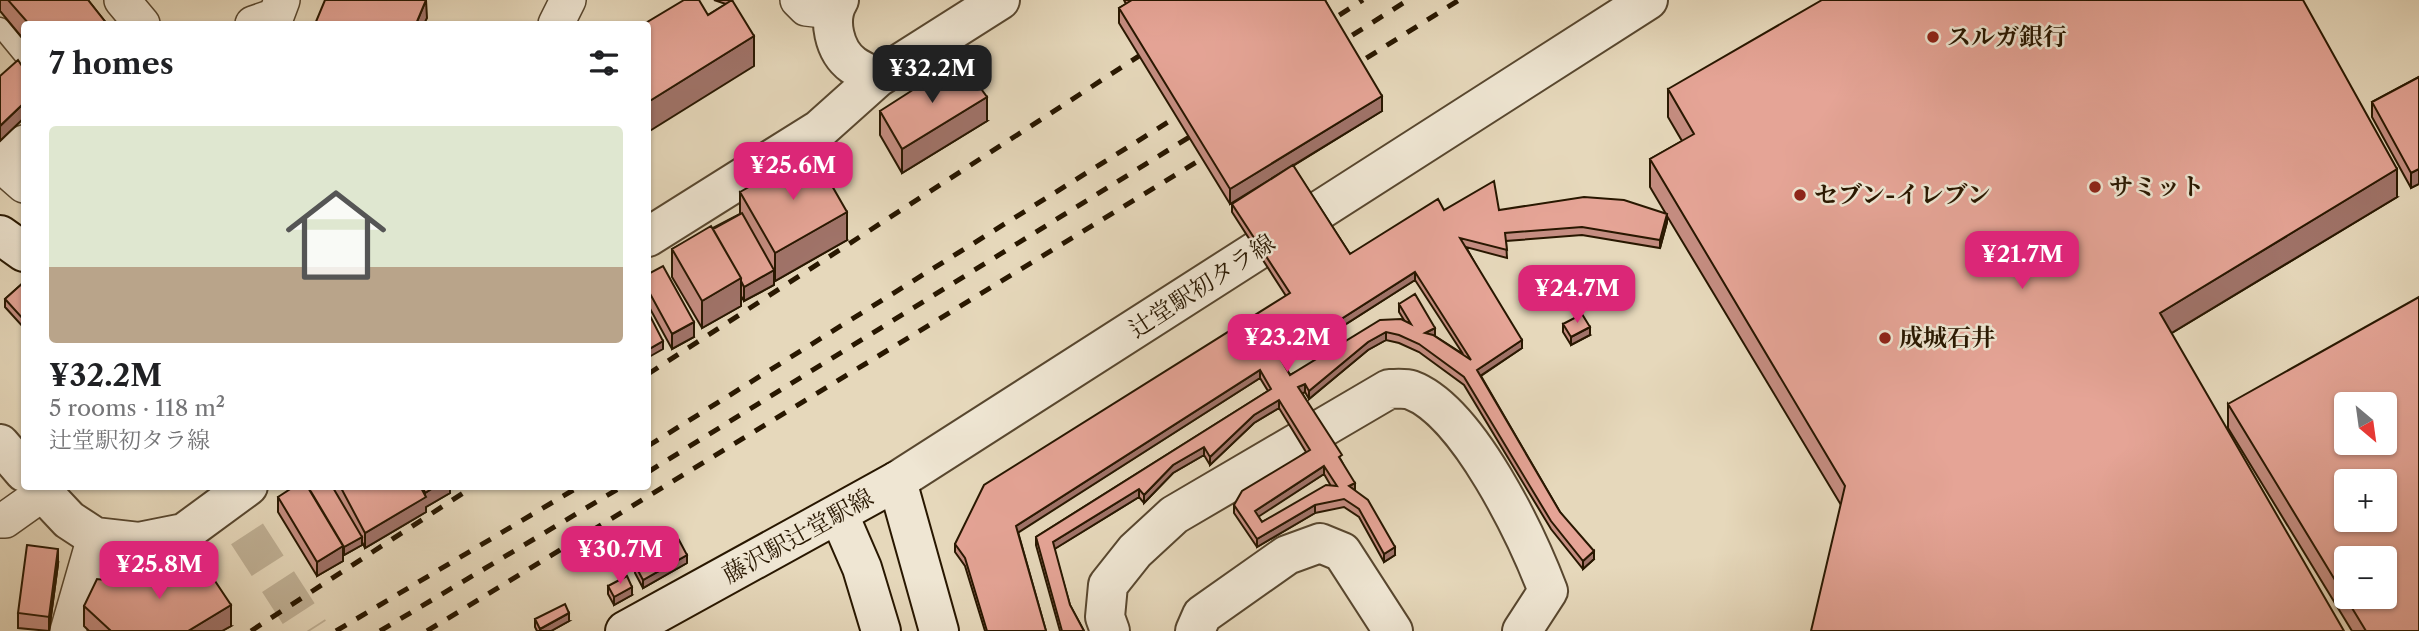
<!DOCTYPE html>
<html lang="en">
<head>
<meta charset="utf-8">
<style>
	body { margin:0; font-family:"Libre Caslon Text","Noto Serif JP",serif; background:#f2f2f2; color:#202124; height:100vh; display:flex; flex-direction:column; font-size:26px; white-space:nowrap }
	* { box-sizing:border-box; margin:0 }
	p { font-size:23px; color:#757577 }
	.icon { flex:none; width:38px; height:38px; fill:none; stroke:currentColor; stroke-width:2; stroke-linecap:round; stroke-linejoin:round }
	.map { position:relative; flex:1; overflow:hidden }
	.drawer { position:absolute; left:21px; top:21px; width:630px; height:469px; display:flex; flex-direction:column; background:#fff; border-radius:7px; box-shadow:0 2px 5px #0004 }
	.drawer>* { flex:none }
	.needle { width:46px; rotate:151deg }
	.tools { position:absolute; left:2334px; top:392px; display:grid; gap:14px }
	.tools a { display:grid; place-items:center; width:63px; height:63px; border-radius:7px; background:#fff; box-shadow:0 2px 5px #0004; font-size:35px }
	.price { position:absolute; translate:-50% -60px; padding:0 16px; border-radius:14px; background:#db2777; color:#fff; font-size:23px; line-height:46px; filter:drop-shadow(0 2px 4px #0008) }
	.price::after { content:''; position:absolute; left:50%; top:42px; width:21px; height:16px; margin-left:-10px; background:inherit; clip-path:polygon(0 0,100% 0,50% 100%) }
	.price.current { background:#222; color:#fff }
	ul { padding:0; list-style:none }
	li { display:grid; align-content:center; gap:14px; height:371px; padding:0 28px }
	li span { display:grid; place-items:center; height:217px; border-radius:7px; color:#555 }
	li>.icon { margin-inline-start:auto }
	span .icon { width:126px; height:126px; fill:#fffc; stroke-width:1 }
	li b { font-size:30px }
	h2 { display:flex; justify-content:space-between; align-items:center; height:84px; padding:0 28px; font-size:30px }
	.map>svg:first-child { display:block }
</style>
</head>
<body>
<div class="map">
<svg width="2419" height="631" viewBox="0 0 2419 631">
	<rect width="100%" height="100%" fill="#e6d8bb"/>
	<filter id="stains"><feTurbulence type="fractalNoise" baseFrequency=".00286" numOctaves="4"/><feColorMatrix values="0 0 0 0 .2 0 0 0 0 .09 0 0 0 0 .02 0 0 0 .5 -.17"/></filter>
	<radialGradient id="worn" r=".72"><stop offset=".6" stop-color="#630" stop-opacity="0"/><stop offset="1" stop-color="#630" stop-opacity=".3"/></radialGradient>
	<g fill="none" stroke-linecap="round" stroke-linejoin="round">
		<path stroke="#c0b196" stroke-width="38" stroke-dasharray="38 19" stroke-linecap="butt" d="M216,486L310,631"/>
		<defs>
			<path id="service" d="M0,27L24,56"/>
			<path id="minor" d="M122,0L142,24
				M798,0L806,8L832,11
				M253,24L276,16L282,0
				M556,24L568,0
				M0,164L24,185
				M1,165L24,143
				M0,520H5L43,493
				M68,631L95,537"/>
			<path id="tertiary" d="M839,0C827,19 834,51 853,65C860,70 869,74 877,78
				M648,237L820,129L877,78L1000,0
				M0,444L24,472
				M897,481L1648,0
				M37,486L69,520L95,537L139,542L184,533L248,486
				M1110,631L1105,617L1108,585L1135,551L1174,515L1389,389C1396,389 1405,388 1411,390C1468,411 1527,536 1548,591L1522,631
				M1195,631L1202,615L1287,555L1320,543L1342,552L1393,631"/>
			<path id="secondary" d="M0,235L24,252
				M839,515L862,568L881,631
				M625,631L897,481L939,631"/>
		</defs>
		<use href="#service" stroke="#58472f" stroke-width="21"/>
		<use href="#minor" stroke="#58472f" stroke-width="38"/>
		<use href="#tertiary" stroke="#58472f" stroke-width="42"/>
		<use href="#secondary" stroke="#281700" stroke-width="42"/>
		<use href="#service" stroke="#efe6d3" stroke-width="18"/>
		<use href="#minor" stroke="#efe6d3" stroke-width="35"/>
		<use href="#tertiary" stroke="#efe6d3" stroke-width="38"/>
		<use href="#secondary" stroke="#efe6d3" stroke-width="38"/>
		<path stroke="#281700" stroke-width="5" stroke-dasharray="12 12" stroke-linecap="butt" d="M1319,28L1363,0
			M1332,48L1408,0
			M1346,71L1459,0
			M648,374L1156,45
			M648,446L1194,106
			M648,472L1204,128
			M251,631L474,486
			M336,631L580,486
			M380,631L623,486
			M427,631L1218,149"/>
	</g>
	<path fill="#c58d81" stroke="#281700" stroke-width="2" fill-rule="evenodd" d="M0,0H88L107,24H24V40L0,11Z
		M714,0H732L754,66L708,15L726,4Z
		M1124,0H1325L1382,111L1293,166L1350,254L1444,210L1666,214L1650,187V159L1682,141L1668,117V89L2397,197L2172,333L1841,505L1667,216V222L1660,248L1582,235L1506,241L1507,258L1466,247L1522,348L1481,376L1560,512L1594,559L1583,569L1551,529L1464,385L1419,352L1399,343L1386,340L1368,350L1309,399L1305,392L1302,393L1342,462L1355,491L1395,555L1384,562L1359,517L1344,507L1315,513L1257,547L1234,513V505L1306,452L1279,408L1254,423L1210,465L1204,455L1173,473L1144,503L1139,497L1054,549L1070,605L1084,631H1060L1036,545V537L1268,391L1260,378L1018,532L1046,631H985L965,566L955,552V544L1286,296L1232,212V204L1250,192L1230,204L1119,23V8L1126,4ZM1415,280L1463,354L1435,336L1399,304V312L1404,320L1290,375L1284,364ZM1324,474L1331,486L1262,522L1258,516Z
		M2419,77V184L2411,188L2372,117V102Z
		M880,111L987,121L902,173L880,135Z
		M740,192L847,240L775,281L774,279V285L744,301L741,296V306L702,328L672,277V249L740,214Z
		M648,274L694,337L672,349L648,305Z
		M24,282V328L5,307V299Z
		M1563,324L1590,335L1571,345L1563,332Z
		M2228,404L2419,631H2352L2228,428Z
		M316,486H450V493L426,507V512L365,548L362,542V545L344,555L343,554V561L317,576L278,512V497L310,491Z
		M687,563L643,588L635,573V565Z
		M58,564L49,631L18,628V613Z
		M608,586L632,595L614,605L608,594Z
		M84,606L231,626L222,631H89L84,626Z
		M535,619L569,621L551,631H537L535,627Z"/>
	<path fill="#a07369" stroke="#281700" stroke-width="2" d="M426,0L427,18L424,24H416Z
		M754,36V66L648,132V102Z
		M1382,96V111L1230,204V189Z
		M987,97V121L902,173V149Z
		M24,103V118L0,141V126Z
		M2397,169V197L2160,340V313Z
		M2419,169V184L2411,188V173Z
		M847,212V240L775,281V253Z
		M1667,214V222L1660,248V240Z
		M774,270V285L744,301V287Z
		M1415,272V280L1280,366V358Z
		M741,278V306L702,328V301Z
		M694,322V337L672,349V334Z
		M1590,327V335L1571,345V337Z
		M1435,328V336L1425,341V333Z
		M1386,332V340L1368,350L1309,399V391L1368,342Z
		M1522,340V348L1477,378V370Z
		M663,341V349L649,357V364L648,365V350Z
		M1260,370V378L1016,534V526Z
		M1305,384V392L1298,395V387Z
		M1279,400V408L1254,423L1210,465V457L1254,415Z
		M1204,447V455L1173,473L1144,503V495L1173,465Z
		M1324,466V474L1255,519V511Z
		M1355,483V491L1349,486Z
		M436,486H450V493L426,507V512L365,548V533L425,497V493Z
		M1139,489V497L1053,550V542Z
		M1315,505V513L1257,547V539Z
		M362,537V545L344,555V547Z
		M343,546V561L317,576V562Z
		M1395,547V555L1384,562V554Z
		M58,549V564L49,631V617Z
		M1594,551V559L1583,569V561Z
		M687,555V563L643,588V580Z
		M632,587V595L614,605V597Z
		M231,605V626L222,631H188Z
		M569,613V621L551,631H540V629Z"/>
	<path fill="#e5a496" stroke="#281700" stroke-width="2" fill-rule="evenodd" d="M8,0H88L107,24H29Z
		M325,0H426L416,24H315Z
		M684,0H699L708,15L732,0L754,36L648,102V24H644Z
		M1132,0H1325L1382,96L1230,189L1119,8Z
		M1822,0H2303L2397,169L2160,313L2344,631H1811L1845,486L1650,159L1694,134L1668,89Z
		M18,60L24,69V103L0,126V76Z
		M947,68L968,71L987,97L902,149L880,111Z
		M2419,77V169L2411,173L2372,102Z
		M812,151L847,212L775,253L740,192Z
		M1293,165L1350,254L1438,199L1444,210L1494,181L1499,210L1584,197L1624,200L1667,214L1660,240L1582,227L1505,233L1507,250L1460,238L1522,340L1477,370L1560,512L1594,551L1583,561L1551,521L1464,377L1419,344L1399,335L1386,332L1368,342L1309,391L1305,384L1298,387L1342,455L1339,457L1355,483L1349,486L1368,500L1395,547L1384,554L1359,509L1344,499L1315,505L1257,539L1234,505L1242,491L1310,450L1279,400L1254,415L1210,457L1204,447L1173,465L1144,495L1139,489L1053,542L1070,605L1084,631H1062L1036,537L1271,389L1260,370L1016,526L1046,631H987L965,558L955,544L984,485L1290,293L1232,204ZM1415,272L1471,360L1433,335L1425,333L1435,328L1415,294L1399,304L1411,324L1401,319L1380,320L1290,375L1280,358ZM1324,466L1337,486L1326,485L1262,522L1255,511Z
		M742,213L774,270L744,287L741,281V278L713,229Z
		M711,226L741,278L702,301L672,249Z
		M663,266L694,322L672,334L648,290V274Z
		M24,282V320L5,299Z
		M2419,297V631H2366L2228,404ZM2347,404H2385V443H2347ZM2347,481H2385V520H2347ZM2347,558H2385V597H2347Z
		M648,312L663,341L649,349L648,346Z
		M1582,314L1590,327L1571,337L1563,324Z
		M295,486H307L343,546L317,562L278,497Z
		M316,486H332L362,537L344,547L310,490Z
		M340,486H420L426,497L365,533Z
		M422,486H436L425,493Z
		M679,540L687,555L643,580L635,565Z
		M27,545L58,549L49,617L18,613Z
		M199,557L231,605L188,631H111L84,606L97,579L139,584Z
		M627,576L632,587L614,597L608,586Z
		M565,604L569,613L540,629L535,619Z"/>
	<g fill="#8f2418" stroke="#efe6d3" stroke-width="2.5">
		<circle cx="1933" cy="37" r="7"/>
		<circle cx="2095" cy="187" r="7"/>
		<circle cx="1800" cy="195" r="7"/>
		<circle cx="1885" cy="338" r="7"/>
	</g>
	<g text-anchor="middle" stroke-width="5" stroke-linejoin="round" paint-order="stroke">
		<g font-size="24" font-weight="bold" fill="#281700" stroke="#efe6d3" text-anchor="start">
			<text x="1947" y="45">スルガ銀行</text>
			<text x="2109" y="195">サミット</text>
			<text x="1814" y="203">セブン-イレブン</text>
			<text x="1899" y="346">成城石井</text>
		</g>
		<g font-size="24" fill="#281700" stroke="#efe6d3">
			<text transform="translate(1202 286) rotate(-33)" y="8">辻堂駅初タラ線</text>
			<text transform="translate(798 536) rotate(-29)" y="8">藤沢駅辻堂駅線</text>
		</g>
	</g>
	<rect width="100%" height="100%" filter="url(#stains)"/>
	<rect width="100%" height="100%" fill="url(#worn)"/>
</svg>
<div class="tools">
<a><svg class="needle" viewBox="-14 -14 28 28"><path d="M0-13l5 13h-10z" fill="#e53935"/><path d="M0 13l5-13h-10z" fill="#757577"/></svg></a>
<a>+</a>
<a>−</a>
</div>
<b class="price current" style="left:932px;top:105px">¥32.2M</b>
<b class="price" style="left:793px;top:202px">¥25.6M</b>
<b class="price" style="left:2022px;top:291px">¥21.7M</b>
<b class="price" style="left:1577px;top:325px">¥24.7M</b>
<b class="price" style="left:1287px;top:374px">¥23.2M</b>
<b class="price" style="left:620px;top:586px">¥30.7M</b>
<b class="price" style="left:159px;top:601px">¥25.8M</b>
<section class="drawer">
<h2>7 homes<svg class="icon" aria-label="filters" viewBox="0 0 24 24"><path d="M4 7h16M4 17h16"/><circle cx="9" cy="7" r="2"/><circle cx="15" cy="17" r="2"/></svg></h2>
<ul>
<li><span style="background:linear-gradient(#dfe7d0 65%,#b9a48a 0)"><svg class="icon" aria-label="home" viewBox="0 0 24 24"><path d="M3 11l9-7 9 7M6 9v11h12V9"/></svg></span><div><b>¥32.2M</b><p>5 rooms · 118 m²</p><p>辻堂駅初タラ線</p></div></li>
</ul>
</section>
</div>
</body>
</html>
